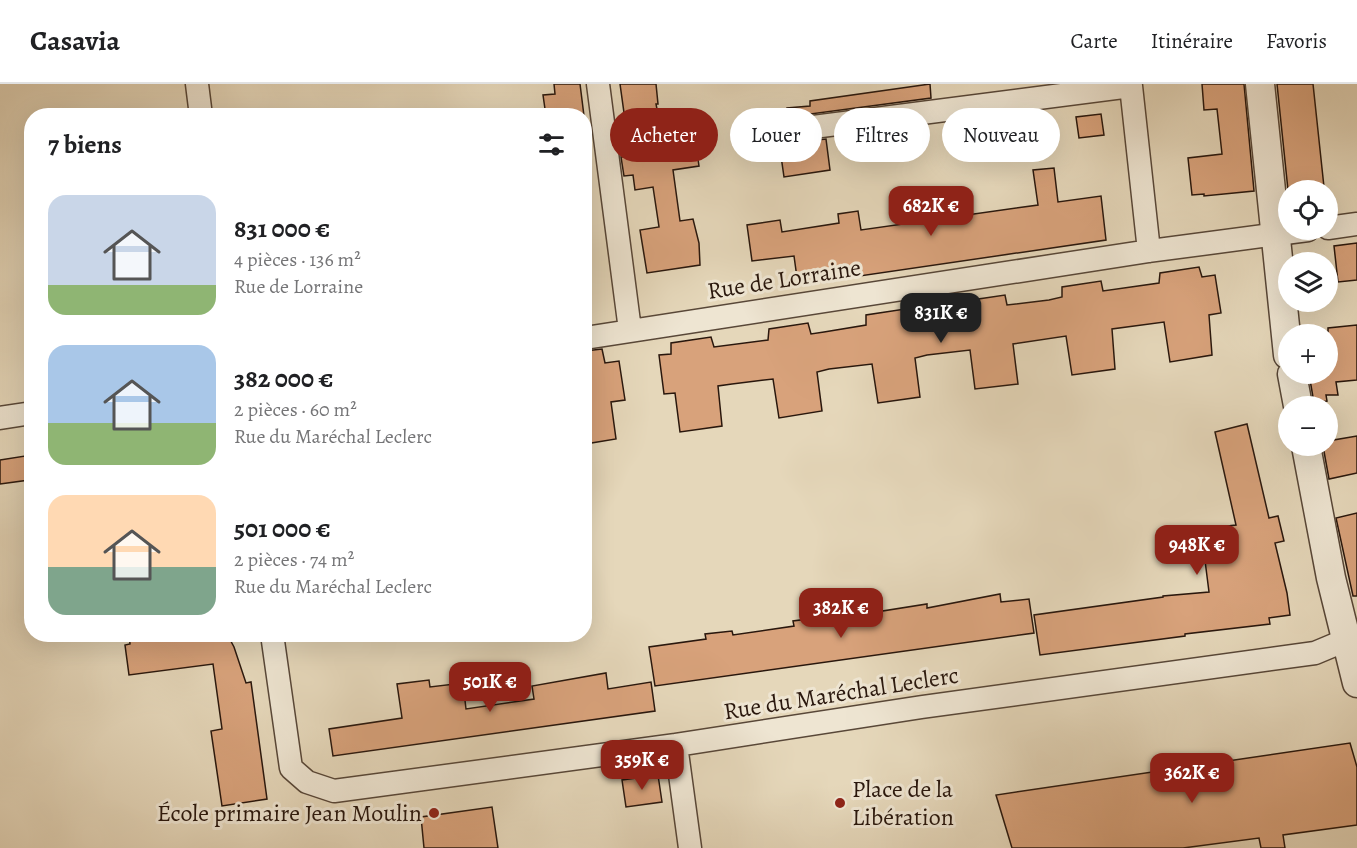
<!DOCTYPE html>
<html lang="fr">
<head>
<meta charset="utf-8">
<style>
	body { margin:0; font-family:Alegreya,serif; background:#f6f6f6; color:#202124; height:100vh; display:flex; flex-direction:column; font-size:22px; white-space:nowrap }
	* { box-sizing:border-box; margin:0 }
	p { font-size:20px; color:#757577 }
	.icon { flex:none; width:33px; height:33px; fill:none; stroke:currentColor; stroke-width:2; stroke-linecap:round; stroke-linejoin:round }
	.map { position:relative; flex:1; overflow:hidden }
	.side { position:absolute; left:24px; top:24px; width:568px; height:534px; display:flex; flex-direction:column; background:#fff; border-radius:24px; box-shadow:0 6px 24px #0002 }
	.side>* { flex:none }
	.top-card { position:absolute; left:610px; top:24px; width:570px; height:54px; display:flex; gap:12px }
	.buttons { position:absolute; left:1278px; top:96px; display:grid; gap:12px }
	.buttons a { display:grid; place-items:center; width:60px; height:60px; border-radius:50%; background:#fff; box-shadow:0 6px 24px #0002; font-size:30px }
	.price { position:absolute; translate:-50% -51px; padding:0 14px; border-radius:12px; background:#8f2418; color:#fff; font-size:20px; line-height:39px; filter:drop-shadow(0 2px 3px #0008) }
	.price::after { content:''; position:absolute; left:50%; top:36px; width:18px; height:14px; margin-left:-9px; background:inherit; clip-path:polygon(0 0,100% 0,50% 100%) }
	.price.on { background:#222; color:#fff }
	ul { padding:0; list-style:none }
	li { display:flex; align-items:center; gap:18px; height:150px; padding:0 24px }
	li span { display:grid; place-items:center; flex:none; width:168px; height:120px; border-radius:18px; color:#555 }
	li>.icon { margin-inline-start:auto }
	span .icon { width:72px; height:72px; fill:#fffc; stroke-width:1 }
	li b { font-size:26px }
	h2 { display:flex; justify-content:space-between; align-items:center; height:72px; padding:0 24px; font-size:26px }
	.pill { padding:0 21px; border-radius:27px; background:#fff; box-shadow:0 6px 24px #0002; font-size:21px; line-height:54px }
	.pill.on { background:#8f2418; color:#fff }
	header { display:flex; align-items:center; gap:36px; box-sizing:border-box; height:84px; padding:0 30px; background:#fff; border-bottom:2px solid #e0e0e0 }
	header strong { font-size:28px }
	nav { display:flex; gap:33px; margin-inline-start:auto; font-size:21px }
	.map>svg:first-child { display:block }
</style>
</head>
<body>
<header>
<strong>Casavia</strong>
<nav><a>Carte</a><a>Itinéraire</a><a>Favoris</a></nav>
</header>
<div class="map">
<svg width="1357" height="764" viewBox="0 0 1357 764">
	<rect width="100%" height="100%" fill="#e5d7ba"/>
	<filter id="stains"><feTurbulence type="fractalNoise" baseFrequency=".00333" numOctaves="4"/><feColorMatrix values="0 0 0 0 .2 0 0 0 0 .09 0 0 0 0 .02 0 0 0 .5 -.17"/></filter>
	<radialGradient id="worn" r=".72"><stop offset=".6" stop-color="#630" stop-opacity="0"/><stop offset="1" stop-color="#630" stop-opacity=".3"/></radialGradient>
	<path fill="#d8a27b" stroke="#29170d" stroke-width="1.5" d="M554,0H580L584,32H546L543,11L555,10Z
		M620,0H656L658,20H656L665,67L696,62L699,82L673,86L680,137L693,135L699,159L700,181L647,189L640,146L659,143L653,103L635,106L633,91L624,92L621,73L630,72Z
		M930,0L931,14L788,33L787,24L810,22V17Z
		M1202,0H1244L1254,107L1204,112V110L1192,111L1188,74L1222,70L1217,25L1204,26Z
		M1277,0H1313L1324,103L1288,106Z
		M1101,30L1104,51L1079,54L1076,33Z
		M826,55L830,86L784,93L781,72L793,70L792,59Z
		M1054,84L1058,118L1101,112L1106,156L798,201L794,172L752,177L747,141L780,136L782,148L839,139L838,130L858,127L861,146L1038,121L1033,86Z
		M1357,159V196L1338,198L1334,162Z
		M1199,183L1202,193L1215,191L1221,229L1209,231L1212,271L1170,278L1164,238L1112,245L1115,285L1072,291L1066,252L1013,260L1018,300L975,305L970,266L927,271L915,274L920,313L878,319L872,280L829,285L817,288L822,327L779,334L773,295L732,300L718,302L722,342L680,348L675,309L664,310L659,271L671,270V259L711,253L714,263L768,256L769,245L808,239L811,250L824,248L866,241V231L905,225L908,235L966,227L965,217L1005,211L1007,221L1049,216L1062,213V203L1101,197L1103,207L1159,199L1160,189Z
		M1357,241V296L1336,298L1338,311H1326L1327,317L1314,319L1309,290H1328V244Z
		M602,265L605,279L619,277L625,316L611,318L616,355L585,360V267Z
		M1247,340L1269,434L1278,432L1284,457L1275,459L1287,509L1290,531L1269,534L1270,540L1185,550V552L1040,571L1034,531L1163,513V512L1209,508L1201,445L1236,441L1215,348Z
		M1357,352V389L1329,395L1323,362H1328V357Z
		M25,372L29,396L0,400V376Z
		M1357,429V512H1353L1336,434Z
		M1000,510L1001,518L1029,515L1034,549L655,602L649,563L706,555L705,550L732,547L733,551L794,542L793,537L838,531V534L927,520V524Z
		M129,550H227L234,563L246,599L251,598L267,715L222,722L211,647L222,645L213,580L129,591L125,561L130,560Z
		M606,589L608,605L651,598L655,627L333,672L329,645L402,634L397,600L429,596L430,603L463,599L466,625L534,615L532,602Z
		M1350,659L1357,683V741L1283,751L1285,764H1261L1259,754L1183,764H1012L996,711Z
		M658,691L662,718L626,723L622,696Z
		M492,723L498,764H424L421,733Z"/>
	<g fill="none" stroke-linecap="round" stroke-linejoin="round">
		<defs>
			<path id="minor" d="M197,0L201,32
				M598,0L630,246
				M790,46L1131,2L1149,167
				M1328,144L1357,140
				M585,254L1149,167L1308,146
				M0,334L32,329
				M272,550L291,684L307,698L334,707L676,661L922,623L1315,569L1346,556
				M676,661L690,764"/>
			<path id="tertiary" d="M1260,0L1288,271
				M1292,290L1298,322
				M1306,362L1331,494L1357,599"/>
		</defs>
		<use href="#minor" stroke="#584738" stroke-width="25"/>
		<use href="#tertiary" stroke="#584738" stroke-width="31"/>
		<use href="#minor" stroke="#eee5d2" stroke-width="22"/>
		<use href="#tertiary" stroke="#eee5d2" stroke-width="28"/>
	</g>
	<g fill="#8f2418" stroke="#eee5d2" stroke-width="2">
		<circle cx="840" cy="719" r="6"/>
		<circle cx="434" cy="729" r="6"/>
	</g>
	<g text-anchor="middle" stroke-width="6" stroke-linejoin="round" paint-order="stroke">
		<g font-size="24" fill="#29170d" stroke="#eee5d2">
			<text transform="translate(784 195) rotate(-9)" y="8">Rue de Lorraine</text>
			<text transform="translate(841 609) rotate(-9)" y="8">Rue du Maréchal Leclerc</text>
		</g>
		<g font-size="24" fill="#29170d" stroke="#eee5d2" text-anchor="start">
			<text x="852" y="713">Place de la<tspan x="852" dy="28">Libération</tspan></text>
			<text x="422" y="737" text-anchor="end">École primaire Jean Moulin</text>
		</g>
	</g>
	<rect width="100%" height="100%" filter="url(#stains)"/>
	<rect width="100%" height="100%" fill="url(#worn)"/>
</svg>
<div class="buttons">
<a><svg class="icon" aria-label="locate" viewBox="0 0 24 24"><circle cx="12" cy="12" r="6"/><path d="M12 2v4M12 18v4M2 12h4M18 12h4"/></svg></a>
<a><svg class="icon" aria-label="layers" viewBox="0 0 24 24"><path d="M12 4l9 5-9 5-9-5zM3 14l9 5 9-5"/></svg></a>
<a>+</a>
<a>−</a>
</div>
<b class="price" style="left:931px;top:153px">682K €</b>
<b class="price on" style="left:941px;top:260px">831K €</b>
<b class="price" style="left:1197px;top:492px">948K €</b>
<b class="price" style="left:841px;top:555px">382K €</b>
<b class="price" style="left:490px;top:629px">501K €</b>
<b class="price" style="left:642px;top:707px">359K €</b>
<b class="price" style="left:1192px;top:720px">362K €</b>
<div class="top-card">
<a class="pill on">Acheter</a>
<a class="pill">Louer</a>
<a class="pill">Filtres</a>
<a class="pill">Nouveau</a>
</div>
<section class="side">
<h2>7 biens<svg class="icon" aria-label="filters" viewBox="0 0 24 24"><path d="M4 7h16M4 17h16"/><circle cx="9" cy="7" r="2"/><circle cx="15" cy="17" r="2"/></svg></h2>
<ul>
<li><span style="background:linear-gradient(#c9d6e8 75%,#8fb573 0)"><svg class="icon" aria-label="home" viewBox="0 0 24 24"><path d="M3 11l9-7 9 7M6 9v11h12V9"/></svg></span><div><b>831 000 €</b><p>4 pièces · 136 m²</p><p>Rue de Lorraine</p></div></li>
<li><span style="background:linear-gradient(#a9c7e8 65%,#8fb573 0)"><svg class="icon" aria-label="home" viewBox="0 0 24 24"><path d="M3 11l9-7 9 7M6 9v11h12V9"/></svg></span><div><b>382 000 €</b><p>2 pièces · 60 m²</p><p>Rue du Maréchal Leclerc</p></div></li>
<li><span style="background:linear-gradient(#ffd9b3 60%,#7fa58c 0)"><svg class="icon" aria-label="home" viewBox="0 0 24 24"><path d="M3 11l9-7 9 7M6 9v11h12V9"/></svg></span><div><b>501 000 €</b><p>2 pièces · 74 m²</p><p>Rue du Maréchal Leclerc</p></div></li>
</ul>
</section>
</div>
</body>
</html>
